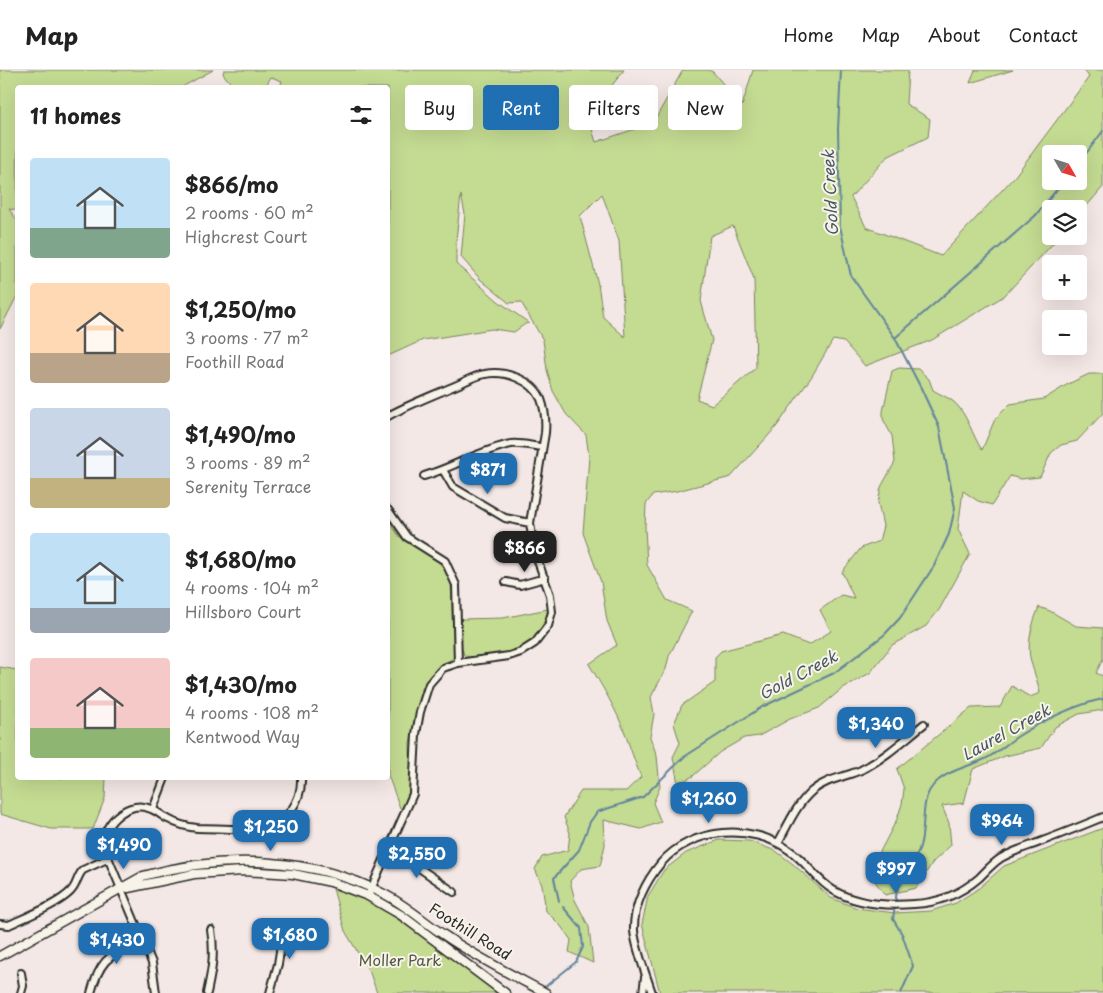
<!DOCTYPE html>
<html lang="en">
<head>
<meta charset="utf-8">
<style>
	body { margin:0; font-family:"Playpen Sans",sans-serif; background:#f2f2f2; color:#222; height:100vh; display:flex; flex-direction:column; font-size:19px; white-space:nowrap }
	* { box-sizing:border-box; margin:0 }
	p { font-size:16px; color:#767676 }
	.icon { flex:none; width:28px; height:28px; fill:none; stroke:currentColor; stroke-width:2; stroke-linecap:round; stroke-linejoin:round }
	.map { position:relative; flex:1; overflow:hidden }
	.side { position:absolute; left:15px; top:15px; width:375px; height:695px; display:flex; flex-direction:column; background:#fff; border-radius:5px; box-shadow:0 5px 20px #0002 }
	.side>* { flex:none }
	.guide { position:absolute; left:405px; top:15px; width:475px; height:45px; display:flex; gap:10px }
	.needle { width:32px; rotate:129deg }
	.controls { position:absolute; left:1042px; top:75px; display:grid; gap:10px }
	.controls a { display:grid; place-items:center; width:45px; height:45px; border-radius:5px; background:#fff; box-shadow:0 5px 20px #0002; font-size:25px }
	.price { position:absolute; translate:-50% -42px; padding:0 11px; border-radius:10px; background:#1f6fb2; color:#fff; font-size:16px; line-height:32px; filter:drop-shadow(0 1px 2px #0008) }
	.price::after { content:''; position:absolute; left:50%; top:30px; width:15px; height:11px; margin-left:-8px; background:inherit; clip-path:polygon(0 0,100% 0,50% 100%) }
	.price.current { background:#222; color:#fff }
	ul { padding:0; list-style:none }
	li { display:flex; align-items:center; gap:15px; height:125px; padding:0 15px }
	li span { display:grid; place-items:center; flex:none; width:140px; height:100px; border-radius:5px; color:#555 }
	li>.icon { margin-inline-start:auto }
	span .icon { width:60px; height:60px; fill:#fffc; stroke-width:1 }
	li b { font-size:21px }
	h2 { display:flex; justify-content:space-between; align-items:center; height:60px; padding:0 15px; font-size:21px }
	.tag { padding:0 18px; border-radius:5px; background:#fff; box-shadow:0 5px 20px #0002; font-size:18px; line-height:45px }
	.tag.current { background:#1f6fb2; color:#fff }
	header { display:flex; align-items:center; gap:30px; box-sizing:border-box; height:70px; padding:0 25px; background:#fff; border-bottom:1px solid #e0e0e0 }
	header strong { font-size:24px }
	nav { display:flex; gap:28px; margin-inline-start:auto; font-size:18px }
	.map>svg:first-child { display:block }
</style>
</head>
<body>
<header>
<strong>Map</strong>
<nav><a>Home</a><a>Map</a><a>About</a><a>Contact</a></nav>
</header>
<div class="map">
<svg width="1103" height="923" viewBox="0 0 1103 923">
	<rect width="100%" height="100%" fill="#f4e8e6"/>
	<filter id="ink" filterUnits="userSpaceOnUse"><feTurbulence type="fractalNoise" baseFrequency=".02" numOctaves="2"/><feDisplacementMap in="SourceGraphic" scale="10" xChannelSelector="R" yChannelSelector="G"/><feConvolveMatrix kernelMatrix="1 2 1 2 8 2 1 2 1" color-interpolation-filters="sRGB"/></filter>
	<g filter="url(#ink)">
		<path fill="#c4db92" stroke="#78835e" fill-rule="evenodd" d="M0,0H213L182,17L18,18L17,140L9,139L17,151V226L0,259Z
			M224,0H624L588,46L596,72L653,53L683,0H708L713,2L742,36L753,0H908L906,34L930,49L928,67L887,87L851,127L866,157L941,186L1015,106L1089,7L1084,0H1103V117L1079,145V139H1051V166H1060L1004,226L932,270L865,296L844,272L833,270L812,306L777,356L731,407L677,421L653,425L646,434L645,457L647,495L667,530L692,541L669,586L666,599L651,627L654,644L650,667L657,686L660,717L653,733L661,752L641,759L604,750L605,775L600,796L581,799L570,811L575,830L589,857L593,893L569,882L571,870L560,855L546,841L542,815L535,799L542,787L568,780L570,763L564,747L581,721H626L641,707C635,692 630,678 625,663C616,639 602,616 589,594L617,575L607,551L601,512L583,463L589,387L586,365L566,344L553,321L547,300L543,270L521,232L509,233L480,209L461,187L465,144L461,125L456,170V194L498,231L529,253L525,254L514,262L492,259L423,270L388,286V18L280,17L282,11L271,7L265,17H234L223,4ZM1051,84H1079V111H1051ZM602,124L619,171L625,267L603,247L598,214L580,146ZM733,156L754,209L756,298L712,335L697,329L712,270L701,231L710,166Z
			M975,0H1013L970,13Z
			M899,298L918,299L929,309L933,320C939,324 948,327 954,332C968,345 972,365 982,380L995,349L1010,334L1044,329L1068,314L1089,304H1103V343L1077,371L1061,375L1051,383L1040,407L1021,409L1010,406L992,435L978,431L963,421L958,459L970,484L939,540L926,556L892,575L870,603L843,618L819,638L790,649L759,666L744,668L720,682L693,706L678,714L673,687L680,673L674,654L682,635L715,612V587L721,581L783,565L809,575L831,561L820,540L841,525L854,528L842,502L861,478L879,471L883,456L878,433L881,417L895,392L892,366L883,349V341L892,301Z
			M388,450L400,467L439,492L445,500L451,512L454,588L441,595L430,605L422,619L410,673L411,715L403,740L400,738L388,705Z
			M1039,537L1050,541L1076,556L1103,558V589L1096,603L1103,606V640L1079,644L1055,657L1041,678L1005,686L973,699L964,733L942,736L949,753L951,775L933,792L916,818L885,825L874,810L872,797L897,749L902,734L904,719L897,699L971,638L1000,637L1012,616L1030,627L1040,623C1038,612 1034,603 1031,592C1026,574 1032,554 1039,537Z
			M548,539C537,585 508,582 469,587L464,585L461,575L460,549L503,548Z
			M0,597L17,600L18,708H106L105,728L93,759H51L0,744Z
			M1103,758V923H660L642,854L648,826L664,800L686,783L719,770L749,771L776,781L793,794L831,828L857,838L895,843L931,841L956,833L979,818L1004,796Z
			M333,819L362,828L377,836L405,854L498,923H377L370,903L345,861Z"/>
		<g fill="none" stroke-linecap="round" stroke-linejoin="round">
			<path stroke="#63849b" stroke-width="2" d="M1079,93L1103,61
				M895,268L1035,146L1064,111
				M559,831L554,808L579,780L590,752L597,742L643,727L684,687L762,637L834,603L884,565L900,548L934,496L949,464L955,438L939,357L921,318L895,268L851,206L840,156L838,59L841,0
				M546,916L576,892L583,877L581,858L563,837
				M901,923L913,896L902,864L893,849L897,820C905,806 916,791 920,776C926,757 920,732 932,717C944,701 968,697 985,689C998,683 1008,672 1020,665C1042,651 1077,634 1103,629"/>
			<defs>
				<path id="minor" d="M443,400L453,417L505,448L530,453
					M424,406C454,397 481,380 511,374C521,373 532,376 542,377
					M388,440L407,467L445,491L456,515L458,593
					M506,512L520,515L545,508
					M153,739L165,708
					M778,773C788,755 796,735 812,721C826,709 845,707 861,700C885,688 904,670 924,654
					M390,780L412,793L454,822
					M368,826L413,724L416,664L420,642L429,614L443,598L458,593L509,586L521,582L535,573L548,556L552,542L550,525L534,480L530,453L545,363C546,352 545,340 541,329C533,310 505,300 485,304C476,305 466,311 457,315C434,325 410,334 388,346
					M0,854L9,855C26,847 59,834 71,821C77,815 77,806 83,800L107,789
					M21,903L23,916L21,923
					M91,923C101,886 111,886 142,868
					M156,923L152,893L104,778C103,766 105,760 113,750C123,739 137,733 151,739C157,741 162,746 168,749C177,754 187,757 197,758C216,758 247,761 264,758C287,754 302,730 301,708
					M207,923C212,900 215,884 211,860
					M270,923L278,894L284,856L310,861
					M643,923L645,907
					M652,923C646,904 636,880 634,861C633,836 646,811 661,793C692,757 752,753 789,780C806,791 816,810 833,820C857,835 887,836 914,834C939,833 959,825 979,808C986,801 993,793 1001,788C1013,781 1027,777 1040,772C1061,764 1082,756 1103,747"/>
				<path id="major" d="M128,818L194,804L243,801L293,804L331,812L368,826L401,845L505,923
					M0,886L143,806C221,784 312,786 384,824C406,835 424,852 444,865C476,887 512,905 546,923"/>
			</defs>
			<use href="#minor" stroke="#2b2b2b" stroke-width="10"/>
			<use href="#major" stroke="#2b2b2b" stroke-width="11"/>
			<use href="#minor" stroke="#f7f3e8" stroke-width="6"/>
			<use href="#major" stroke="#f7f3e8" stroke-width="8"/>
		</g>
	</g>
	<g text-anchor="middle" stroke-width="4" stroke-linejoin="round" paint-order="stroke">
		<g font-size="15" fill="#2b2b2b" stroke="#f7f3e8">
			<text transform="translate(470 862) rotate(32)" y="5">Foothill Road</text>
		</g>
		<g font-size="15" fill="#515745" stroke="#f7f3e8">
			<text x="400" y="896">Moller Park</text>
		</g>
		<g font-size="16" font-style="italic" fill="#475763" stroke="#f7f3e8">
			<text transform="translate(830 123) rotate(-93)" y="6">Gold Creek</text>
			<text transform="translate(798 605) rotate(-28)" y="6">Gold Creek</text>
			<text transform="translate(1006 662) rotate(-29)" y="6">Laurel Creek</text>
		</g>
	</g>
</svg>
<div class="controls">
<a><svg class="needle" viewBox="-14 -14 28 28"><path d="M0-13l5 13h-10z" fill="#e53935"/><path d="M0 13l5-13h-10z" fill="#767676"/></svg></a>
<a><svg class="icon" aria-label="layers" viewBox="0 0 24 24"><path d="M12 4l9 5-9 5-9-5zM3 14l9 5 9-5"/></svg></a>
<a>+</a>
<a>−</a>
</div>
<b class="price" style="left:488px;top:425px">$871</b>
<b class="price current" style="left:525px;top:503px">$866</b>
<b class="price" style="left:876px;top:679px">$1,340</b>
<b class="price" style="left:709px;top:754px">$1,260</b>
<b class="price" style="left:1002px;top:776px">$964</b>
<b class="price" style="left:271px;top:782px">$1,250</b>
<b class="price" style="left:124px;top:800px">$1,490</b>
<b class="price" style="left:417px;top:809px">$2,550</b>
<b class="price" style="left:896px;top:824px">$997</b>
<b class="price" style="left:290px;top:890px">$1,680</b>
<b class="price" style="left:117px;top:895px">$1,430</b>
<div class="guide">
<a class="tag">Buy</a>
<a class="tag current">Rent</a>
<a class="tag">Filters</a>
<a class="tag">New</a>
</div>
<section class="side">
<h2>11 homes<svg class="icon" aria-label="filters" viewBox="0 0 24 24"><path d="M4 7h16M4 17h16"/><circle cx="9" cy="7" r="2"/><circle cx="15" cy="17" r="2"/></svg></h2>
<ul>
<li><span style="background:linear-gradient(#bfe0f5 70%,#7fa58c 0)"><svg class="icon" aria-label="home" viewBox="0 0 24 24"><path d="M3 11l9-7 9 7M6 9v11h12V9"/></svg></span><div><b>$866/mo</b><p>2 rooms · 60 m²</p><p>Highcrest Court</p></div></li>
<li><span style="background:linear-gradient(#ffd9b3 70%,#b9a48a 0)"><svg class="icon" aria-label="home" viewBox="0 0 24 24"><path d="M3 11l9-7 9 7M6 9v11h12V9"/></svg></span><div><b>$1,250/mo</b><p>3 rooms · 77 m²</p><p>Foothill Road</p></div></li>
<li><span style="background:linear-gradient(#c9d6e8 70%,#c2b280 0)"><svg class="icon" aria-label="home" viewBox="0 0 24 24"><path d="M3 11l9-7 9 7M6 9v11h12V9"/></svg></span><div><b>$1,490/mo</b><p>3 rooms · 89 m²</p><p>Serenity Terrace</p></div></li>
<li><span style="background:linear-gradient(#bfe0f5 75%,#9aa5b1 0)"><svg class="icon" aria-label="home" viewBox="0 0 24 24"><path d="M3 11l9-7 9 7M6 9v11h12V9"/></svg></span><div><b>$1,680/mo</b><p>4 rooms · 104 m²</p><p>Hillsboro Court</p></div></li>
<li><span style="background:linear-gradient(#f6c9c9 70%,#8fb573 0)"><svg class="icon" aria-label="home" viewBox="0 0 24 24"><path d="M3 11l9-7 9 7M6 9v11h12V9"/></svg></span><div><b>$1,430/mo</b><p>4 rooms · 108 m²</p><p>Kentwood Way</p></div></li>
</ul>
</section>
</div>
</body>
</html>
